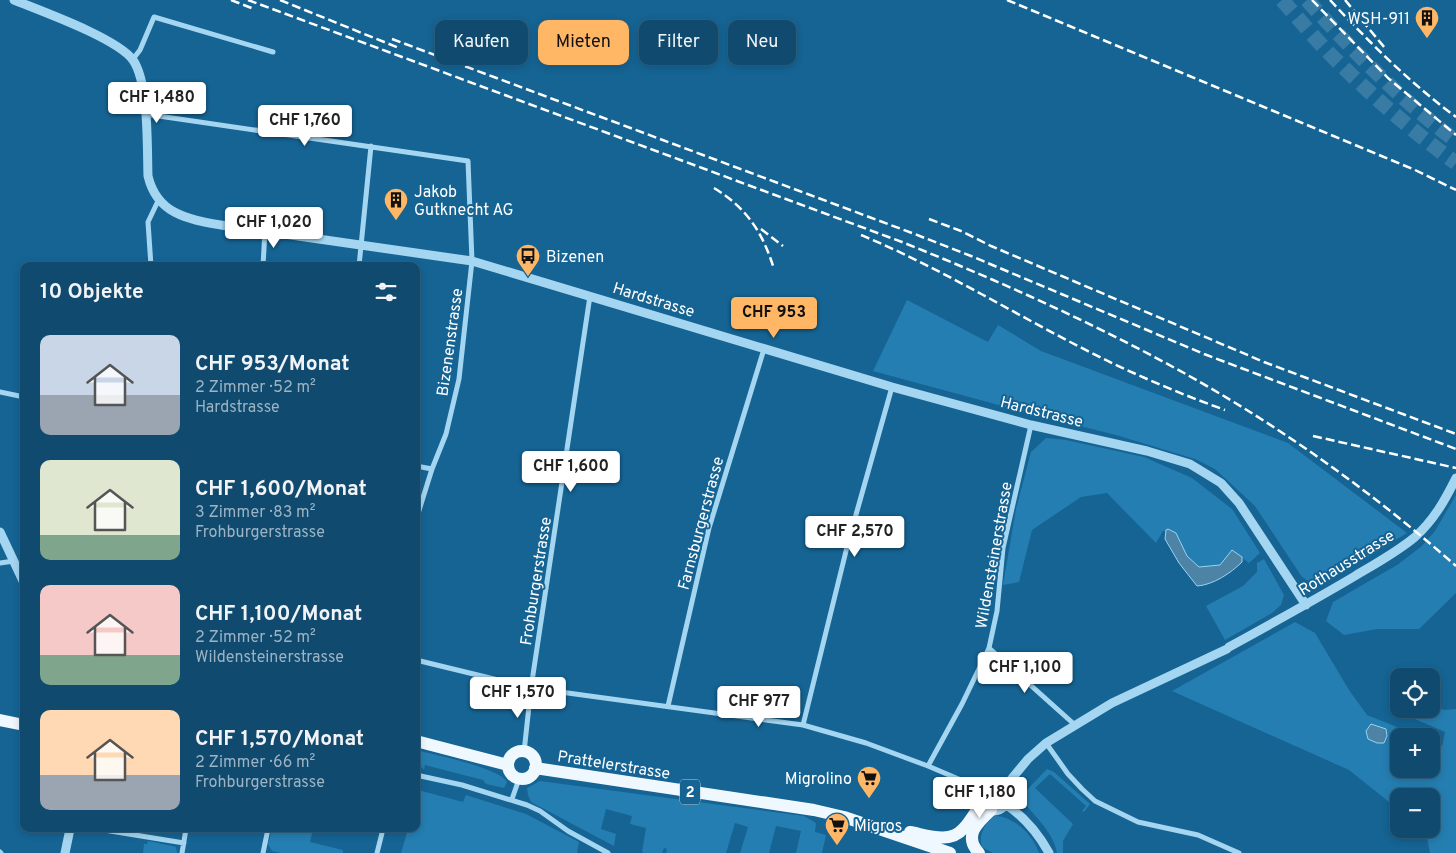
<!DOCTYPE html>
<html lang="de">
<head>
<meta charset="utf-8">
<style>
	body { margin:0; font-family:Overpass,sans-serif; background:#1e5577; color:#f1f3f6; height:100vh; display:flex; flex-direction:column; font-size:19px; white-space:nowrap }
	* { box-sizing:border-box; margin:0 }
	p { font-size:16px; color:#9cb3c3 }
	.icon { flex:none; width:28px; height:28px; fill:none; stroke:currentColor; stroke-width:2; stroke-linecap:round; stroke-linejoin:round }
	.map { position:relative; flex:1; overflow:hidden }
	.drawer { position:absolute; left:20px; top:262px; width:400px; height:570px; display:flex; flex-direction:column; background:#104b6f; border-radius:10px; box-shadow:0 2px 8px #0003,0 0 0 1px #306382 }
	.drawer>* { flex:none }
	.guide { position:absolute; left:435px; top:20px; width:475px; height:45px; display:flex; gap:10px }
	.controls { position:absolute; left:1390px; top:668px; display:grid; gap:10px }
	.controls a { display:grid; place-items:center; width:50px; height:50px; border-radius:10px; background:#104b6f; box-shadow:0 2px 8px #0003,0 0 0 1px #306382; font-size:25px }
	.price { position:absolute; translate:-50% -42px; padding:0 11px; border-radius:5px; background:#fff; color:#222; font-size:16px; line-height:32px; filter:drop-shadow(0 1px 2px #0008) }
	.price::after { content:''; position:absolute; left:50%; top:30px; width:15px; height:11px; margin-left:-8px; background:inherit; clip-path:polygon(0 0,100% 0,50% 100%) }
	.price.current { background:#ffb665; color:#111 }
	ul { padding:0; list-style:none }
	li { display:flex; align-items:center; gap:15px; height:125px; padding:0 20px }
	li span { display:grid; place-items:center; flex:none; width:140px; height:100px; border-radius:10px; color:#555 }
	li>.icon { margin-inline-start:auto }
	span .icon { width:60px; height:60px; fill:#fffc; stroke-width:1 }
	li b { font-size:21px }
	h2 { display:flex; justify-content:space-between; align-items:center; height:60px; padding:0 20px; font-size:21px }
	.chip { padding:0 18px; border-radius:10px; background:#104b6f; box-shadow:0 2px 8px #0003,0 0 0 1px #306382; font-size:18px; line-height:45px }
	.chip.current { background:#ffb665; color:#111 }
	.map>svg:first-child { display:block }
</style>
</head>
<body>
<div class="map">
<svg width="1456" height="853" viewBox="0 0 1456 853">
	<rect width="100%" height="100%" fill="#156494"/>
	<path fill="#257eb1" d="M907,300L988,342L998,325L1041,351L1288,443L1407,533L1330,580L1313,584L1302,577L1255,506L1215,469L1195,459L1116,435L1032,414L873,371Z
		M1046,438L1066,440L1144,457L1192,478L1232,509L1260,553L1249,563L1232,550L1220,565L1199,567L1187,556L1176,533L1163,531L1156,543L1107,493L1081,497L1032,530L1019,582L1003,585L1016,509L1031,452Z
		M1456,495V593L1419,629H1377L1344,635L1326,621L1333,602L1397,565L1422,546L1435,531Z
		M1264,559L1284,595L1281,605L1272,613L1225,640L1206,606L1243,586L1257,572V563Z
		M1295,622L1315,633L1349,690L1367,715L1419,736H1399V769H1431V741L1442,746L1445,732L1401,713L1404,709H1431V705L1444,710L1456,709V853H1430L1426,832L1422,829H1431V796H1399V810L1349,770L1172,691Z
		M416,750C435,755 500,768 507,782L504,788L486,784L483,780L425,765L424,770L416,761Z
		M1047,769L1054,772L1090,804L1084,812L1082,811L1086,806L1050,774L1035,788L1073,824L1063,841V853H1057C1053,830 1032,815 1020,797Z
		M540,781L804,816L816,823L815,832L826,835L822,853H796L801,831L776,826L769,853H740L748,827L735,823L726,853H666L667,849L664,848L662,853H644L642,852L646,828L630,824L632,816L606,809L601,829L616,834L614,846L531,802L528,795L527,788Z
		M418,790L463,802L466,795L526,814L579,842L577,853H401L408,829H416V798Z
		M994,816C1014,816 1033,835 1039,853H993L982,847C978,834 985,824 994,816Z
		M272,829H313L310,842L343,850V853H281L272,851L268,844Z
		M148,841L172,846L176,847L177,853H143L144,844H147Z"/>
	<path fill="#4d84a5" stroke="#97d4f4" d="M1168,529L1176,533L1187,556L1199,567L1220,565L1232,550L1242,557V562C1231,573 1213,585 1197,586L1179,563L1165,539L1166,530Z
		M1371,724L1386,729L1387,736L1384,743H1377L1368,739L1366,731Z"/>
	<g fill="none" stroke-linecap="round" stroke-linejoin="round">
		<path stroke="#387ba4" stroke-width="15" stroke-dasharray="15 8" stroke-linecap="butt" d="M1282,0C1299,19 1315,39 1333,57C1372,96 1412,131 1456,163
			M1307,0C1353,51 1401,100 1456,141"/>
		<path stroke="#a5d6f1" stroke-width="5" d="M133,59L140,50L154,17L273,52
			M145,114L468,161L472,261L459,379L446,434L432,469L416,520
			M151,266L148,222L158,201
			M263,266L265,230
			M359,266L371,146
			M0,392L24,397
			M416,466L432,469
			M0,563L14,561
			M989,648L1075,725
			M416,660L531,688L803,725L866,743L928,766L982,789
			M668,706L709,528L764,349
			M803,725L848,543L892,387
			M1046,743L1068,774L1082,789L1095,801L1138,822L1198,835L1239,853
			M524,752L531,688L590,296
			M928,766L962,704L989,648L997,611L1003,548L1031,425
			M416,775L462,785L527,805L540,811L568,831L608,853
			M512,799L519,779
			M98,829L184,843
			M0,852L1,853
			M182,853L186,829
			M263,853L268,829
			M377,853L383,829"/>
		<path stroke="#a5d6f1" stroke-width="9" d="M14,0C41,11 117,38 133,60C149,83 147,147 148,176C157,214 187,219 221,225L472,261L892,387L1031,425L1147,451L1190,464L1221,483L1239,503L1306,605
			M0,532L24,583
			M1229,647C1271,624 1313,601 1355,576C1375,564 1397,552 1415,537C1434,520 1445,500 1456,478
			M980 797a14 14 0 1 1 28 0a14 14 0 1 1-28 0Z
			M1004,788L1028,759L1046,743L1112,703L1227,649
			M1005,804C1025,817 1038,833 1049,853
			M65,853L70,829"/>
		<path stroke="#eff8ff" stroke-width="12" d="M0,720L24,725
			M416,741L508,765
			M508 765a14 14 0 1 1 28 0a14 14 0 1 1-28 0Z
			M535,768L814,810L844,817L950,853
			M910,832C927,835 950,844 963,829C970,822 975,812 981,804
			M979,853C963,836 977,823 991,810"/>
		<path stroke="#fff" stroke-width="2.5" stroke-dasharray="9 4" stroke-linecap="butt" d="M231,0L254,9
			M248,0L902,242C994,279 1085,319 1173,367C1274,422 1370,490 1456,566
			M280,0L399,48
			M1007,0L1415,170L1456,190
			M1312,0L1388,78L1456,135
			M1330,0C1369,42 1410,83 1456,117
			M1345,0L1385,48
			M392,39L912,233L971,256L1204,354L1456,449
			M714,188C747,208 763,233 774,269
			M929,219L961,231L991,246L1264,362L1456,434
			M761,229L783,246
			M861,235C936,266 1006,309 1078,346C1126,371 1175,392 1225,410
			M1313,436L1456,468"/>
	</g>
	<defs>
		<symbol id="building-pin" viewBox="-11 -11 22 30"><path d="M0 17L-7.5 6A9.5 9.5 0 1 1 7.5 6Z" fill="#ffb665" stroke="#156494"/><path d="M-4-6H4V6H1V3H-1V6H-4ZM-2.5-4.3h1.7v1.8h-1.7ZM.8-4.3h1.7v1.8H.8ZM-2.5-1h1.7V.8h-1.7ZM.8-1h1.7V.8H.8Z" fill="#111"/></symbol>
		<symbol id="bus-pin" viewBox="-11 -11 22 30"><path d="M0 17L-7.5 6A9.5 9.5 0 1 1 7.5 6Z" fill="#ffb665" stroke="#156494"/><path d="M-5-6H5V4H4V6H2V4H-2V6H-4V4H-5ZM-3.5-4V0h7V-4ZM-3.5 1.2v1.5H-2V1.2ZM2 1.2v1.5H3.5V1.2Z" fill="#111"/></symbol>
		<symbol id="supermarket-pin" viewBox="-11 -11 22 30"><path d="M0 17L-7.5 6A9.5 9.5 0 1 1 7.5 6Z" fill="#ffb665" stroke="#156494"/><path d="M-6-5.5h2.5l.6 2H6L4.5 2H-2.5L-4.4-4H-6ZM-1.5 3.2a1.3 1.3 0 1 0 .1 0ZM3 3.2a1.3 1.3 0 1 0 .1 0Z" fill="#111"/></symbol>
	</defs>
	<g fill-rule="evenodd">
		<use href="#building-pin" x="1413" y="4" width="28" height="38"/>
		<use href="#building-pin" x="382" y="186" width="28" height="38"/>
		<use href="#bus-pin" x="514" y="242" width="28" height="38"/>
		<use href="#supermarket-pin" x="855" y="764" width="28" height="38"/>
		<use href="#supermarket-pin" x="823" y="811" width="28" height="38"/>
	</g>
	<g text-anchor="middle" stroke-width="4" stroke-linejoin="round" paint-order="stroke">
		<rect fill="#156494" stroke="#b9d0df" stroke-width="1" x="680" y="779.5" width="20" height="25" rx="4"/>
		<g font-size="15" font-weight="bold" fill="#fff">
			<text x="690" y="797">2</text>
		</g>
		<g font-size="16" fill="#fff" stroke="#156494" text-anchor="start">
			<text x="1410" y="24" text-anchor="end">WSH-911</text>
			<text x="414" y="197">Jakob<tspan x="414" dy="18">Gutknecht AG</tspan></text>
			<text x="546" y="262">Bizenen</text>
			<text x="852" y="784" text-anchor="end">Migrolino</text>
			<text x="854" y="831">Migros</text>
		</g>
		<g font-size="16" fill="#fff" stroke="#156494">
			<text transform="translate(654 299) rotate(17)" y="6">Hardstrasse</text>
			<text transform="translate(449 342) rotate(-82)" y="6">Bizenenstrasse</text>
			<text transform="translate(1042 411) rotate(14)" y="6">Hardstrasse</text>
			<text transform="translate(700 523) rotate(-75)" y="6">Farnsburgerstrasse</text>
			<text transform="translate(993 555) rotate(-80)" y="6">Wildensteinerstrasse</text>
			<text transform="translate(1346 562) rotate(-32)" y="6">Rothausstrasse</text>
			<text transform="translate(535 581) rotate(-81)" y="6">Frohburgerstrasse</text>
			<text transform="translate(614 764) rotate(9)" y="6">Prattelerstrasse</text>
		</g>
	</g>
</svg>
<div class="controls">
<a><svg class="icon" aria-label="locate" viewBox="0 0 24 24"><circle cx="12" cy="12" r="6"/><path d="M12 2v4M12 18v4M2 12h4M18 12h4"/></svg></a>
<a>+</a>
<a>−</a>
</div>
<b class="price" style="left:157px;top:124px">CHF 1,480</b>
<b class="price" style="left:305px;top:147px">CHF 1,760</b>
<b class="price" style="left:274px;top:249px">CHF 1,020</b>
<b class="price current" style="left:774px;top:339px">CHF 953</b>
<b class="price" style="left:571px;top:493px">CHF 1,600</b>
<b class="price" style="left:855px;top:558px">CHF 2,570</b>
<b class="price" style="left:1025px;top:694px">CHF 1,100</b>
<b class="price" style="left:518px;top:719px">CHF 1,570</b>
<b class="price" style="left:759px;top:728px">CHF 977</b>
<b class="price" style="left:980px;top:819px">CHF 1,180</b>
<div class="guide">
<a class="chip">Kaufen</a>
<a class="chip current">Mieten</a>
<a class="chip">Filter</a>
<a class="chip">Neu</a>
</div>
<section class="drawer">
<h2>10 Objekte<svg class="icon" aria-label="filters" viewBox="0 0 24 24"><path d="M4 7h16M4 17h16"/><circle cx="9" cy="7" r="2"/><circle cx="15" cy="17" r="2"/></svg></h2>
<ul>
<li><span style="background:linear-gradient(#c9d6e8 60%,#9aa5b1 0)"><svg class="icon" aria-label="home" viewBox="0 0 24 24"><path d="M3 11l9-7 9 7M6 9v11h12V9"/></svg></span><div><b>CHF 953/Monat</b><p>2 Zimmer · 52 m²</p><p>Hardstrasse</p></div></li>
<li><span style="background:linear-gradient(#dfe7d0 75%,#7fa58c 0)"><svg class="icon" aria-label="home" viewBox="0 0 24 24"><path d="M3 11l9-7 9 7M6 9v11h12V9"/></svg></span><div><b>CHF 1,600/Monat</b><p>3 Zimmer · 83 m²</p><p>Frohburgerstrasse</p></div></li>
<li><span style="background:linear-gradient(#f6c9c9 70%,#7fa58c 0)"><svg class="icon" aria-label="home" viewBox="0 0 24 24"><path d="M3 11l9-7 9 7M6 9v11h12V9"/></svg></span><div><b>CHF 1,100/Monat</b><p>2 Zimmer · 52 m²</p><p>Wildensteinerstrasse</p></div></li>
<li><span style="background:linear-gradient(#ffd9b3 65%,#9aa5b1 0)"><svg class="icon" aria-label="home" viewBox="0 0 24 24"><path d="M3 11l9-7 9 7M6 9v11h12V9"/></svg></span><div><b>CHF 1,570/Monat</b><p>2 Zimmer · 66 m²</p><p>Frohburgerstrasse</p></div></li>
</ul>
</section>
</div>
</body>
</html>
